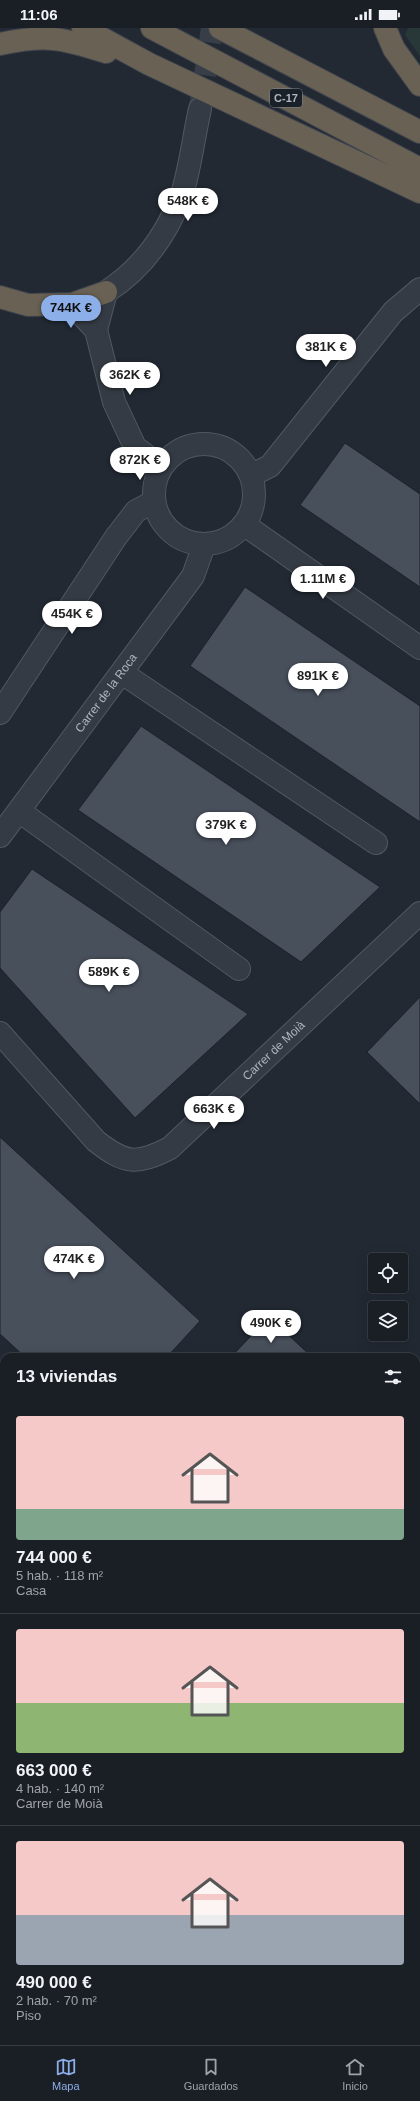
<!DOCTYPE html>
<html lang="es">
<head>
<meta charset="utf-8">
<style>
	body { margin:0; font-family:Arial,sans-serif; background:#272c32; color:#f1f3f6; height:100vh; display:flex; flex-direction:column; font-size:15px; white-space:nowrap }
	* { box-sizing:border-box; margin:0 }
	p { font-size:13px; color:#9fa2a7 }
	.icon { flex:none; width:22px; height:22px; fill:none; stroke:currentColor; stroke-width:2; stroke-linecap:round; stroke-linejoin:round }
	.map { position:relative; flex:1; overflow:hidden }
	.sheet { position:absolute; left:0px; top:1325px; width:420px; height:692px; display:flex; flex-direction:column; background:#1a1f26; border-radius:12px 12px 0 0; box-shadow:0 4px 16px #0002,0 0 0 1px #383d43 }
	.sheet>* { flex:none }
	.controls { position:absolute; left:368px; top:1225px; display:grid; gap:8px }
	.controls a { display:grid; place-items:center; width:40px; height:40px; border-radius:4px; background:#1a1f26; box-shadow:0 4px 16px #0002,0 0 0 1px #383d43; font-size:20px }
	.price { position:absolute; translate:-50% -34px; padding:0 9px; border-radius:14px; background:#fff; color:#222; font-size:13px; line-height:26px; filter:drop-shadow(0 1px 2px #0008) }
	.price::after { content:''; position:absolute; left:50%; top:24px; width:12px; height:9px; margin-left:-6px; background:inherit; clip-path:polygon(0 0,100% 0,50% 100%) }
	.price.active { background:#8caee9; color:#111 }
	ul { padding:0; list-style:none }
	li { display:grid; align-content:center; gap:8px; height:212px; padding:0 16px }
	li+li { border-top:1px solid #383d43 }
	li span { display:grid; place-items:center; height:124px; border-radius:4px; color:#555 }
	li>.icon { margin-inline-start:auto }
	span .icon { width:72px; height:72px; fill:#fffc; stroke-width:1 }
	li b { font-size:17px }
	h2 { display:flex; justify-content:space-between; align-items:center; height:48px; padding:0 16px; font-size:17px }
	.status { display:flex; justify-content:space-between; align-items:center; height:28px; padding:0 20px; background:#1a1f26; direction:ltr }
	.status svg { height:11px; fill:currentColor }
	.menu { display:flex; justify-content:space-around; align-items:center; height:56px; border-top:1px solid #383d43; background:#1a1f26; font-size:11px; color:#9fa2a7 }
	.menu a { display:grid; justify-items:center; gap:2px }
	.menu .active { color:#8caee9 }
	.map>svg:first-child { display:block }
</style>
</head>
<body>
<div class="status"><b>11:06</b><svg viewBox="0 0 49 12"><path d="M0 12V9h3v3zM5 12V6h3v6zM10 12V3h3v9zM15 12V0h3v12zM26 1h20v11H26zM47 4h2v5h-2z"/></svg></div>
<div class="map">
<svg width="420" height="2017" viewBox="0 0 420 2017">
	<rect width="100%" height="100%" fill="#222933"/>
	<path fill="#283838" d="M408,0H420V28L405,7Z"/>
	<path fill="#48505c" stroke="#1c222b" d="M345,415L420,466V559L300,477Z
		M245,559L420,678V794L190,638Z
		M141,698L380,859L301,934L78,782Z
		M32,841L248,986L135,1090L0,940V884Z
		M420,969V1076L367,1024Z
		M0,1109L200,1293L167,1329H25L0,1306Z
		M269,1289L312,1329H231Z"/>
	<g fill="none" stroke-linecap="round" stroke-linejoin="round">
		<path stroke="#373e48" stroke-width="22" stroke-dasharray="22 11" stroke-linecap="butt" d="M200,80L212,0"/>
		<defs>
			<g id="minor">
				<path d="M72,276L96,302L114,374L135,419L160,438"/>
				<path d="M96,302L106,264C142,241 167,206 182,166C190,141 194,107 200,81"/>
				<circle cx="204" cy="466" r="50"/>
				<path d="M252,447L270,438L393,284L420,261"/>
				<path d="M245,497L420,620"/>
				<path d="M122,645L376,815"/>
				<path d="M0,685L116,509L136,483L153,474"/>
				<path d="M19,783L239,941"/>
				<path id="s1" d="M0,808L193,548L204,517"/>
				<path id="s2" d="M0,1005L96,1113C125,1136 137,1137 170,1120L420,885"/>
				<path d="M0,1374L4,1378"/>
				<path d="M416,1755L420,1758"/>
				<path d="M0,1796L4,1795"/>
			</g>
			<path id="highway" d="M83,0L149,36L420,164
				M152,0L420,141
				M220,0L420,104
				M385,0L394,21L420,57
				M0,16C46,6 62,10 106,24
				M0,269L28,277L72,276L106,264"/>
		</defs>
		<use href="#minor" stroke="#525862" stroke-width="24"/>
		<use href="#highway" stroke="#3f454f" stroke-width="24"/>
		<use href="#minor" stroke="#353b44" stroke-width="22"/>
		<use href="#highway" stroke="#696153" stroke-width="22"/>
	</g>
	<g text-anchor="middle" stroke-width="4" stroke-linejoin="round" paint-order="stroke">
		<rect fill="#1a2028" stroke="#828893" stroke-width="1" x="270" y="61" width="32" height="18" rx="3"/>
		<g font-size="11" font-weight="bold" fill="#afb5c1">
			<text x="286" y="74">C-17</text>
		</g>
		<g font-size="12" fill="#afb5c1" stroke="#1a2028">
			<text dy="4" stroke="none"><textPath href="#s1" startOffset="178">Carrer de la Roca</textPath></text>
			<text dy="4" stroke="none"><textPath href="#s2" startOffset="368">Carrer de Moià</textPath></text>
		</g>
	</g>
</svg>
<div class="controls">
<a><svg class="icon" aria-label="locate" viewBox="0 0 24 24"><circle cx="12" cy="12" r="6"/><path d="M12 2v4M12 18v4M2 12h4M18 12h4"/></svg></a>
<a><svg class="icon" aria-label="layers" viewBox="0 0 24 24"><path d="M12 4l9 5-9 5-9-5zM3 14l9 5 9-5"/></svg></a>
</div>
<b class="price" style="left:188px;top:194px">548K €</b>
<b class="price active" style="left:71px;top:301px">744K €</b>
<b class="price" style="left:326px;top:340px">381K €</b>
<b class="price" style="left:130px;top:368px">362K €</b>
<b class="price" style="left:140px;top:453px">872K €</b>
<b class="price" style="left:323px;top:572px">1.11M €</b>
<b class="price" style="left:72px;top:607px">454K €</b>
<b class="price" style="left:318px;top:669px">891K €</b>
<b class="price" style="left:226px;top:818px">379K €</b>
<b class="price" style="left:109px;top:965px">589K €</b>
<b class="price" style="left:214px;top:1102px">663K €</b>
<b class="price" style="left:74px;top:1252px">474K €</b>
<b class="price" style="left:271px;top:1316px">490K €</b>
<section class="sheet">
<h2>13 viviendas<svg class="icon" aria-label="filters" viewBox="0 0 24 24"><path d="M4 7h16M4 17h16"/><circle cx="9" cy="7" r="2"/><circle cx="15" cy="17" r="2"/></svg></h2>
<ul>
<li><span style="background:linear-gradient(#f6c9c9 75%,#7fa58c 0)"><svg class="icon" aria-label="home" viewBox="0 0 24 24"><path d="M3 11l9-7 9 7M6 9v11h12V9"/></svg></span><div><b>744 000 €</b><p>5 hab. · 118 m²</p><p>Casa</p></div></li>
<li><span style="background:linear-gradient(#f6c9c9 60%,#8fb573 0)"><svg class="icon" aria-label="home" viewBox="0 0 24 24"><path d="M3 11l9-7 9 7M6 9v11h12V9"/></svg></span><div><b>663 000 €</b><p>4 hab. · 140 m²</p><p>Carrer de Moià</p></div></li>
<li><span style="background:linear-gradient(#f6c9c9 60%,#9aa5b1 0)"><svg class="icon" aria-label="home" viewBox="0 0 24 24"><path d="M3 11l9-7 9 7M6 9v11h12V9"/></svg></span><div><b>490 000 €</b><p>2 hab. · 70 m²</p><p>Piso</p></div></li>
</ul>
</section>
</div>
<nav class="menu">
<a class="active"><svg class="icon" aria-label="map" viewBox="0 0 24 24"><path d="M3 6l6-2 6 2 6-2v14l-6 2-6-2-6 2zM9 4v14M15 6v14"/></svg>Mapa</a>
<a><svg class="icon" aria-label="saved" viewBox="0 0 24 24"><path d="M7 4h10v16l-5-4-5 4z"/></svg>Guardados</a>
<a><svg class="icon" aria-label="home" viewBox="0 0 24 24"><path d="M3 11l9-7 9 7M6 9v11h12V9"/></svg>Inicio</a>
</nav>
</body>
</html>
